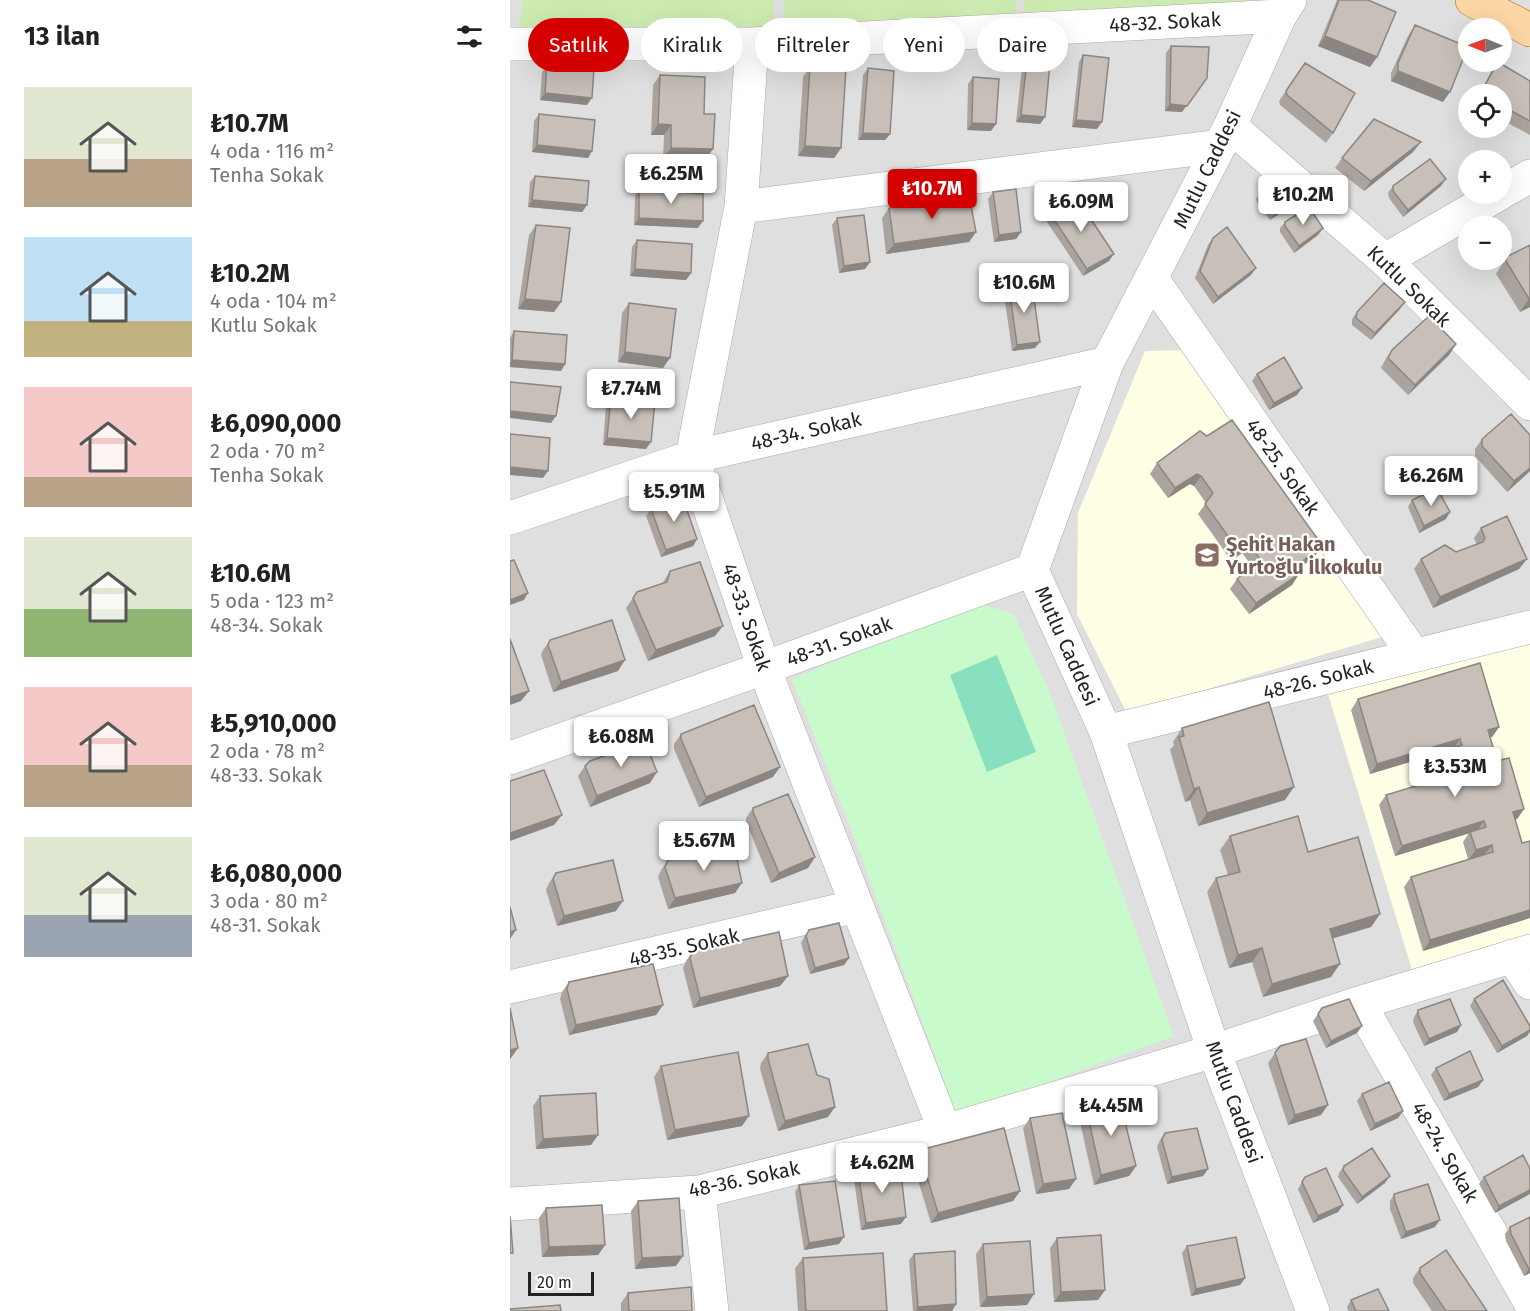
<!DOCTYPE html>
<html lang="tr">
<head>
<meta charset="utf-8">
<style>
	body { margin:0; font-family:"Fira Sans",sans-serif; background:#f6f6f6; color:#202124; height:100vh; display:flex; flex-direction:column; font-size:22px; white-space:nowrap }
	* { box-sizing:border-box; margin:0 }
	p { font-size:20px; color:#757577 }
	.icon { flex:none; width:33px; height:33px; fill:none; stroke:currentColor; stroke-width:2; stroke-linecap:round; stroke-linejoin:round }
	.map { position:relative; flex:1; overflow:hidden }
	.drawer { display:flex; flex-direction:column; background:#fff; width:510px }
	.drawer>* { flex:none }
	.top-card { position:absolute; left:18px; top:18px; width:570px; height:54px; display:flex; gap:12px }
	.needle { width:39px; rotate:271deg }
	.fabs { position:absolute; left:948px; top:18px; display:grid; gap:12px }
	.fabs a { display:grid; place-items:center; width:54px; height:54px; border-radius:50%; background:#fff; box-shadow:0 6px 24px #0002; font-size:30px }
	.scale { position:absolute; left:18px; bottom:15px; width:66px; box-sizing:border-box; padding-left:6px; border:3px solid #222; border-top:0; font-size:16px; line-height:21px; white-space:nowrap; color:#222; -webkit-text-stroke:4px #fff; paint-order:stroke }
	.price { position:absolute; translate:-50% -51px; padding:0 14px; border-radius:6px; background:#fff; color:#222; font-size:20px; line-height:39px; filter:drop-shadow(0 2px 3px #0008) }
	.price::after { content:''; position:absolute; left:50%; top:36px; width:18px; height:14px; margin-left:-9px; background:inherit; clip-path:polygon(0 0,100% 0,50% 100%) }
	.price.active { background:#d40000; color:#fff }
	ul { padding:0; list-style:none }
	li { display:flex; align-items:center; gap:18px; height:150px; padding:0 24px }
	li span { display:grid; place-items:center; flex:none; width:168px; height:120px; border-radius:0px; color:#555 }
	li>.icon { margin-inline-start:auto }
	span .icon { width:72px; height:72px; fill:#fffc; stroke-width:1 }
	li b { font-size:26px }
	h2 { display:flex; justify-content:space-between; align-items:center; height:72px; padding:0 24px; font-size:26px }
	.chip { padding:0 21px; border-radius:27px; background:#fff; box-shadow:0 6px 24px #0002; font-size:21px; line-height:54px }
	.chip.active { background:#d40000; color:#fff }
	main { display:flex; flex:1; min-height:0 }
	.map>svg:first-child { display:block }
</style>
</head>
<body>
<main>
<section class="drawer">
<h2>13 ilan<svg class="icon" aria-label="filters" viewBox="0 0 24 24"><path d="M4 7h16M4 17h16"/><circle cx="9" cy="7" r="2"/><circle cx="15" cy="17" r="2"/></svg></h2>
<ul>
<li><span style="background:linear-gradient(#dfe7d0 60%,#b9a48a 0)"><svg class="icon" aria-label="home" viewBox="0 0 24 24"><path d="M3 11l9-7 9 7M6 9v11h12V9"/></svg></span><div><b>₺10.7M</b><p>4 oda · 116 m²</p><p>Tenha Sokak</p></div></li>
<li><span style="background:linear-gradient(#bfe0f5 70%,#c2b280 0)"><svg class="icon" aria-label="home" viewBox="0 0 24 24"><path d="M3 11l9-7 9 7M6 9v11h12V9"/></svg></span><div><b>₺10.2M</b><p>4 oda · 104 m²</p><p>Kutlu Sokak</p></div></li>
<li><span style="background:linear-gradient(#f6c9c9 75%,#b9a48a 0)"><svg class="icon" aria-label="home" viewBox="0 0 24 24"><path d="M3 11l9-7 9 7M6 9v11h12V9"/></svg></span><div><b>₺6,090,000</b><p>2 oda · 70 m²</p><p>Tenha Sokak</p></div></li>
<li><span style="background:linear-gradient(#dfe7d0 60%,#8fb573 0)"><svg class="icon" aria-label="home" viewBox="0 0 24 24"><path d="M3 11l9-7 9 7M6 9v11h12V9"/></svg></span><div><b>₺10.6M</b><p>5 oda · 123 m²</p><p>48-34. Sokak</p></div></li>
<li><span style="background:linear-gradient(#f6c9c9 65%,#b9a48a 0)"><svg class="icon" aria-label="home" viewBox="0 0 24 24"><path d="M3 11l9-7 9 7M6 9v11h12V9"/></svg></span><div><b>₺5,910,000</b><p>2 oda · 78 m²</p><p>48-33. Sokak</p></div></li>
<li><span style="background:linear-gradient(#dfe7d0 65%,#9aa5b1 0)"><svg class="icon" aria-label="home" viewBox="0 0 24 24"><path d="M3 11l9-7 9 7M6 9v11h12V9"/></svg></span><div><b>₺6,080,000</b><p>3 oda · 80 m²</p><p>48-31. Sokak</p></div></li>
</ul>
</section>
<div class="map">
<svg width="1020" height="1311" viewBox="0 0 1020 1311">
	<rect width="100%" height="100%" fill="#f2efe9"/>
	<path fill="#e0dfdf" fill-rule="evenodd" d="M0,0H1020V1311H0ZM958,28H992V62H958ZM958,94H992V128H958ZM958,160H992V194H958ZM958,226H992V260H958Z"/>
	<path fill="#ffffe5" d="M677,350L872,637L617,713L567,614L568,513L635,351Z
		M1020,641V937L903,973L818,694Z"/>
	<path fill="#cdebb0" d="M13,0H263L264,28L8,30Z
		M274,0H506L507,20L275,30Z
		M514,0H734L726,5L515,20Z"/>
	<path fill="#c8facc" d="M467,603L504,614L539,691L664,1036L447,1116L341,829L282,679Z"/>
	<path fill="#88e0be" d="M487,655L526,752L477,772L440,675Z"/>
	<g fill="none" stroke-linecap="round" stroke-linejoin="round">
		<defs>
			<path id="minor" d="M780,0L770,16L720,126L597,363L522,570L596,732L704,1051L803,1311
				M0,44H242L770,16
				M242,44L231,207L182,457L254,668L435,1131
				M720,126L875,260L1020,404
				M992,192L1020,176
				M231,207L710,146
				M875,260L989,194
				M642,279L904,655
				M0,518L182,457L597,363
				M596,732L1020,627
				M0,758L254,668L522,570
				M1002,956L1020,983
				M0,987L347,906
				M849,1003L1020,1302
				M189,1192L202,1311
				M0,1204L189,1192L435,1131L704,1051L849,1003L1020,951"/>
			<path id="major" d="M962,0L1020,30"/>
		</defs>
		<use href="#minor" stroke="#a9a9a9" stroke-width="34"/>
		<use href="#major" stroke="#a06b00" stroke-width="34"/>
		<use href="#minor" stroke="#fff" stroke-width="33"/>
		<use href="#major" stroke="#fcd6a4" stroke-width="33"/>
	</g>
	<path fill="#aba49e" d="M827,0H858L867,57L860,67L808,46Z
		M905,25L933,102L881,81V73L898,36Z
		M661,46L672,112L655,111L656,53Z
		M573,55L587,129L562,127L569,62Z
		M517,60L535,117L530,124L506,122L512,67Z
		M988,62L1020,81V135L992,120V94H969L981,72Z
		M795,63L823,133L816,143L770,105L769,101Z
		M37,65L77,105L30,100L32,72Z
		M300,67L331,148L324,158L288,156L293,77Z
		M358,68L380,134L375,140H348L353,75Z
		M150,75L194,114L196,159L153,158L154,135H141L143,85Z
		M463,77L481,131L457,130L458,84Z
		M29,114L82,151L78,158L22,152L24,121Z
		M903,152L854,191L825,168L832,158Z
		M25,176L77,205L72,212L18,207L20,182Z
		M883,186H931L893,217L879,198L878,193Z
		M129,189L188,228L124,225L125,196Z
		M483,192L511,232L506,239L484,242L478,199Z
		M751,192L784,204L760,220L747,202L746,199Z
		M379,208L466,232L459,242L376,254L372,218Z
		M541,211L599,261L573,276L537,222L536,217Z
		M327,218L360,262L355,269L329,273L322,225Z
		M775,222L813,228L808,235L784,253L770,232V228Z
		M26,225L51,302L44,312L8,309L19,235Z
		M703,238L741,275L703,304L685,278L698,245Z
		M127,240L181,273L176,280L120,276L122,247Z
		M1020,245V307L1010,312L986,274L989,269L998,256Z
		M499,287L525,348L502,351L494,294Z
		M119,303L153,368L108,362L112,313Z
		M890,309L861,340L842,325V319L847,312Z
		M4,331L55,364L51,371L0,367V338Z
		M946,344L939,355L898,395L871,368L875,360L882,350Z
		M747,374L787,395L759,410L742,381Z
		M101,397L136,449L93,445L96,404Z
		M690,431L805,556L788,569L789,574L782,585L739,614L720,589L727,579L742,567L736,558L732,553L722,560L718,556L688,514L696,503L684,486L680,484L658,498L640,474L647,463Z
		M972,439L1020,471L997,492L965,456V449Z
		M902,500L936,519L909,533L898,507Z
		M141,509L187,539L183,546L151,557L136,516Z
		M971,528L1017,559L1009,569L923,608L904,569L911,559L946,552L967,545L964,538Z
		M160,571L205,636L138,661L116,608L123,598L152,584Z
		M40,640L108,671L43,692L31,655L33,650Z
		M848,699L989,727L982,737H980L987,761L1014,809L1007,819L1005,820L1012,843L1020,841V918L913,951L894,887L901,877L958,859L953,842L959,833L885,856L869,805L876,795L934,777L929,760L935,751L860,774L841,710Z
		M672,728L775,800L688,826L680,800L675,802L660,750L664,745L663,742Z
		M171,734L263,777L189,807L164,749V744Z
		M75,766L140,783L80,807L68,776Z
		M243,808L305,857L298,868L261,883L236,822V818Z
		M720,836L798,852L870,914L861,927L823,938L821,977L753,997L742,962L719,968L697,892L706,878L718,875L710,850Z
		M158,860L225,893L158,909L148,877L151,870Z
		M46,873L106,911L47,926L36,890L39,883Z
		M299,930L339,958L334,965L300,974L291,943L294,937Z
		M183,951L278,976L270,986L183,1008L173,968L176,961Z
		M59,982L153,1005L146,1015L59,1035L50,999L52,992Z
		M964,999L1020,1026V1032L1017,1036L987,1053L960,1006Z
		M812,1008L847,1033L816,1048L803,1021Z
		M908,1010L951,1025L947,1032L914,1046L903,1022L904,1017Z
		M770,1046L811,1115L778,1125L758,1063Z
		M258,1053L307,1075L318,1117L268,1131L250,1069L251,1063Z
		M151,1066L232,1126L157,1140L144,1077Z
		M926,1068L973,1080L968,1087L934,1101L921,1075Z
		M852,1094L893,1111L888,1118L860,1131L847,1101Z
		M30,1096L88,1135L81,1145L26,1149L23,1106Z
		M578,1106L626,1166L619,1176L584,1185L570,1122L571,1116Z
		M520,1118L566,1179L559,1189L526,1194L513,1128Z
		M655,1133L698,1169L693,1176L657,1184L647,1147L650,1140Z
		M414,1149L510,1191L503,1201L421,1223L404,1167L407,1159Z
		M834,1166L875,1183L847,1204L828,1177L829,1173Z
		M1020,1169L985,1213L969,1184L974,1177Z
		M348,1172L391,1224L351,1230L344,1179Z
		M795,1177L833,1205L828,1212L803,1223L788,1189Z
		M289,1185L329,1244L294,1250L285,1192Z
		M884,1194L925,1227L891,1239L880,1209V1201Z
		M128,1201L166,1266L125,1269L121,1211Z
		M36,1208L95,1245L88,1255L32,1257L29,1218Z
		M1020,1217V1273L1014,1276L996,1241L995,1234L1000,1227Z
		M547,1238L595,1290L588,1300L544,1302L540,1248Z
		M473,1244L517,1305L470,1307L466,1254Z
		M677,1246L735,1278L730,1285L681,1296L672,1253Z
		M404,1254L446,1304L442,1311H403L399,1260Z
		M293,1258L377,1311H288L285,1268Z
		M910,1268L977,1311H922L903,1283V1278Z
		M118,1293L182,1311H111V1303Z
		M841,1300L879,1311H838L837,1307Z"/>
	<path fill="#8b8681" d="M815,36L867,57L860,67L808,46Z
		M888,71L940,92L933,102L881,81Z
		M697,78L672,112L655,111L660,104Z
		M35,93L82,98L77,105L30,100Z
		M511,115L535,117L530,124L506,122Z
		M566,120L592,122L587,129L562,127Z
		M462,123L486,124L481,131L457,130Z
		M148,124L161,125L154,135H141Z
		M353,133L380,134L375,140H348Z
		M911,142L903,152L854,191L861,181Z
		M27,145L82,151L78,158L22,152Z
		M295,146L331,148L324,158L288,156Z
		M161,148L203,149L196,159L153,158Z
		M936,179L931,186L893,217L898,210Z
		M789,197L784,204L760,220L765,213Z
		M22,200L77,205L72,212L18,207Z
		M129,218L193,221L188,228L124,225Z
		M813,228L808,235L784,253L789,246Z
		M466,232L459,242L376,254L384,244Z
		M511,232L506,239L484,242L489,235Z
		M604,254L599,261L573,276L577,269Z
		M360,262L355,269L329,273L334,266Z
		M746,268L741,275L703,304L708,297Z
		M125,269L181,273L176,280L120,276Z
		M1020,298V307L1010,312L1019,299Z
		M15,299L51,302L44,312L8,309Z
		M895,302L890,309L861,340L865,333Z
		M530,342L525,348L502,351L507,345Z
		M946,344L939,355L898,395L905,385Z
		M115,352L160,358L153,368L108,362Z
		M2,360L55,364L51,371L0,367V363Z
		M792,388L787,395L759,410L764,403Z
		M0,411L46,416L41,423L0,418Z
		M97,438L141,442L136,449L93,445Z
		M0,467L38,471L33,478L0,475Z
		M1020,468V471L997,492L1004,481Z
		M687,474L691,476L684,486L680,484L658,498L665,488Z
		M940,512L936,519L909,533L914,526Z
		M187,539L183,546L151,557L156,550Z
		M739,543L732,553L722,560L729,550Z
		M812,545L805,556L781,575L788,565Z
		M1017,559L1009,569L923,608L930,597Z
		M789,574L782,585L739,614L746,603Z
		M18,593L14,600L0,605V600Z
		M213,626L205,636L138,661L146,650Z
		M115,660L108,671L43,692L51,682Z
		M19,691L11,701L0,705V697Z
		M989,727L982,737L971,740L978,730Z
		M950,739L943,749L860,774L867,764Z
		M957,763L950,773L934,778L941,768Z
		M270,767L263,777L189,807L196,797Z
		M147,772L140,783L80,807L87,796Z
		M689,787L680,800L675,802L684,789Z
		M784,787L775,800L688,826L697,813Z
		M1014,809L1007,819L996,822L1003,812Z
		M52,815L44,825L0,841V833Z
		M974,821L967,831L885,856L892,846Z
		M982,845L974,855L958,860L966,850Z
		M305,857L298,868L261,883L269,873Z
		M232,883L225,893L158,909L165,898Z
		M113,901L106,911L47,926L54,916Z
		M1020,910V918L913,951L920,940Z
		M870,914L861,927L811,942L820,929Z
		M6,930L0,939V932Z
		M752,948L742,962L719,968L728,955Z
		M339,958L334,965L300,974L305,968Z
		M830,964L821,977L753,997L762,984Z
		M278,976L270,986L183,1008L190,998Z
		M153,1005L146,1015L59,1035L66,1025Z
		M951,1025L947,1032L914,1046L919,1039Z
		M852,1026L847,1033L816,1048L821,1041Z
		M1020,1030L1017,1036L987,1053L992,1046Z
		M8,1048L1,1058L0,1059V1050Z
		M973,1080L968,1087L934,1101L939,1094Z
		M818,1105L811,1115L778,1125L785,1115Z
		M325,1107L318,1117L268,1131L275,1121Z
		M893,1111L888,1118L860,1131L865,1124Z
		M239,1116L232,1126L157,1140L165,1130Z
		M88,1135L81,1145L26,1149L33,1139Z
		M626,1166L619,1176L584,1185L591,1175Z
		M698,1169L693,1176L657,1184L662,1177Z
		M880,1176L875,1183L847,1204L852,1197Z
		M566,1179L559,1189L526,1194L533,1184Z
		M1020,1190V1194L985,1213L989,1206Z
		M510,1191L503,1201L421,1223L428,1213Z
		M833,1205L828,1212L803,1223L808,1216Z
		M396,1217L391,1224L351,1230L356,1223Z
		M930,1220L925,1227L891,1239L896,1232Z
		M334,1237L329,1244L294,1250L299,1243Z
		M95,1245L88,1255L32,1257L39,1247Z
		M173,1256L166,1266L125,1269L132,1258Z
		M1020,1268V1273L1014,1276L1019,1269Z
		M735,1278L730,1285L681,1296L686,1289Z
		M595,1290L588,1300L544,1302L551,1292Z
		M524,1294L517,1305L470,1307L477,1297Z
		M446,1304L442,1311H405L408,1307Z"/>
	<path fill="#c7bfb8" stroke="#8b8681" stroke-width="1.5" d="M829,0H858L886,12L867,57L815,36Z
		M905,25L958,47L940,92L888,71V63Z
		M661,46L699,47L697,78L677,106L660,104Z
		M573,55L599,58L592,122L566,120Z
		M517,60L540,63L535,117L511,115Z
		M988,62L1020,81V121L992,106V94H970Z
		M795,63L845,93L823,133L777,95L776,91Z
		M37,65L84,68L82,98L35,93Z
		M300,67L336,68L331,148L295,146Z
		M358,68L384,71L380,134L353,133Z
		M150,75L195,77L194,114H205L203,149L161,148V125L148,124Z
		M463,77L489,79L486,124L462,123Z
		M29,114L85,120L82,151L27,145Z
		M864,119L911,142L861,181L832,158Z
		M920,159L936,179L898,210L883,191V186Z
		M25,176L79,181L77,205L22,200Z
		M776,176L789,197L765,213L752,195L751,192Z
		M129,189L193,194V221L129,218Z
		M506,189L511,232L489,235L483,192Z
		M459,195L466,232L384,244L379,208Z
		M565,195L604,254L577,269L541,215V211Z
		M799,207L813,228L789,246L775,226V222Z
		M354,215L360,262L334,266L327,218Z
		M26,225L60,228L51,302L15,299Z
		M717,227L746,268L708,297L690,271L703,238Z
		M127,240L182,244L181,273L125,269Z
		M1020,245V298L1019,299L996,261L998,256Z
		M874,283L895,302L865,333L846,318L847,312Z
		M522,284L530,342L507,345L499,287Z
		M119,303L166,309L160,358L115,352Z
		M919,316L946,344L905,385L878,358L882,350Z
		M4,331L57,335L55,364L2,360Z
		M774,357L792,388L764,403L747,374Z
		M0,382L51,387L46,416L0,411Z
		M101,397L145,401L141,442L97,438Z
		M1001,414L1020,435V468L1004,481L972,446V439Z
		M722,420L812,545L788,565L789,574L746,603L727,579L750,560L743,547L739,543L729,550L725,546L695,504L703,493L691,476L687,474L665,488L647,463L690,431L697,436Z
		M0,434L40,438L38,471L0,467Z
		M927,488L940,512L914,526L902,500Z
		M172,496L187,539L156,550L141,509L145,504Z
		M997,516L1017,559L930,597L911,559L935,545L946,552L973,542L975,538L971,528Z
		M4,560L18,593L0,600V561Z
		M190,562L213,626L146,650L123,598L127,592L157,582L160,571Z
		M102,620L115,660L51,682L38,645L40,640Z
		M0,639L19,691L0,697Z
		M970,663L989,727L978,730L987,761L999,758L1014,809L1003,812L1012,843L1020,841V910L920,940L901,877L983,852L982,845L966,850L960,832L976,827L974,821L892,846L876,795L959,770L957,763L941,768L936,750L952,745L950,739L867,764L848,699Z
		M759,702L784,787L697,813L689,787L684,789L669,737L674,736L672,728Z
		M244,705L270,767L196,797L171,739V734Z
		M135,741L147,772L87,796L75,766L80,761Z
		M34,770L52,815L0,833V781Z
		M278,794L305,857L269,873L243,812V808Z
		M788,816L798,852L848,837L870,914L820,929L830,964L762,984L752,948L728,955L706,878L730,872L720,836Z
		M224,845L232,883L165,898L155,867L158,860Z
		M103,860L113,901L54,916L43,879L46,873Z
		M0,907L6,930L0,932Z
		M329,923L339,958L305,968L296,936L299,930Z
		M269,932L278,976L190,998L180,958L183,951Z
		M143,964L153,1005L66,1025L57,989L59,982Z
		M993,980L1020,1026V1030L992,1046L964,999Z
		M839,999L852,1026L821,1041L808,1014L812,1008Z
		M940,999L951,1025L919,1039L908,1015V1010Z
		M0,1008L8,1048L0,1050Z
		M796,1039L818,1105L785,1115L765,1053L770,1046Z
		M298,1044L307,1075L319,1079L325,1107L275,1121L258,1059V1053Z
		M960,1051L973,1080L939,1094L926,1068Z
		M228,1052L239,1116L165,1130L151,1066Z
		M879,1082L893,1111L865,1124L852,1094Z
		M86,1093L88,1135L33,1139L30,1096Z
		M609,1098L626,1166L591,1175L577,1112L578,1106Z
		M552,1113L566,1179L533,1184L520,1118Z
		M494,1128L510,1191L428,1213L411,1157L414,1149Z
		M687,1128L698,1169L662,1177L652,1140L655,1133Z
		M862,1148L880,1176L852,1197L833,1170L834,1166Z
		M1013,1155L1020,1169V1190L989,1206L974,1177Z
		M390,1166L396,1217L356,1223L348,1172Z
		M816,1168L833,1205L808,1216L792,1182L795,1177Z
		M325,1181L334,1237L299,1243L289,1185Z
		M918,1184L930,1220L896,1232L885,1202L884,1194Z
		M169,1198L173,1256L132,1258L128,1201Z
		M92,1205L95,1245L39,1247L36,1208Z
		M0,1216L3,1253H0Z
		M1020,1217V1268L1019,1269L1001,1234L1000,1227Z
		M591,1235L595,1290L551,1292L547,1238Z
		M726,1237L735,1278L686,1289L677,1246Z
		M520,1241L524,1294L477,1297L473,1244Z
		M936,1250L977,1311H936L910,1273V1268Z
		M445,1251L446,1304L408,1307L404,1254Z
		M373,1253L377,1311H296L293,1258Z
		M181,1287L182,1311H119L118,1293Z
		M868,1289L879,1311H846L841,1300Z
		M50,1305L51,1311H0V1309Z"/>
	<defs>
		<symbol id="school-square" viewBox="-11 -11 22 22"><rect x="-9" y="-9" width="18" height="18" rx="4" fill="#8d6e63" stroke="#fff"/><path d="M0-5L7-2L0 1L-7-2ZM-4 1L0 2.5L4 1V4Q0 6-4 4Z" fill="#fff"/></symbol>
	</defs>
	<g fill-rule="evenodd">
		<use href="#school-square" x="682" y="540" width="30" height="30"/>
	</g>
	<g text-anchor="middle" stroke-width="4.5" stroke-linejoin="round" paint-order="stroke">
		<g font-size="20" fill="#222" stroke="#fff">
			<text transform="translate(655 22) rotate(-3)" y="7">48-32. Sokak</text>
			<text transform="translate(697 169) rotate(-64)" y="7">Mutlu Caddesi</text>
			<text transform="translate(899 286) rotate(44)" y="7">Kutlu Sokak</text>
			<text transform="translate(296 431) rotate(-13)" y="7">48-34. Sokak</text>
			<text transform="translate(773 467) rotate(55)" y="7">48-25. Sokak</text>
			<text transform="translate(237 617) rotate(71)" y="7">48-33. Sokak</text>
			<text transform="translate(329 641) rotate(-20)" y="7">48-31. Sokak</text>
			<text transform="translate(557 646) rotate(66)" y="7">Mutlu Caddesi</text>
			<text transform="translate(808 679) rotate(-14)" y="7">48-26. Sokak</text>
			<text transform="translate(174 947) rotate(-13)" y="7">48-35. Sokak</text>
			<text transform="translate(724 1102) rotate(70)" y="7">Mutlu Caddesi</text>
			<text transform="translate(935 1152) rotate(60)" y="7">48-24. Sokak</text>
			<text transform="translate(234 1179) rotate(-12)" y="7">48-36. Sokak</text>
		</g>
		<g font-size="20" font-weight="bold" fill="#785e54" stroke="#fff" text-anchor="start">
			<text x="716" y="551">Şehit Hakan<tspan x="716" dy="23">Yurtoğlu İlkokulu</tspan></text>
		</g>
	</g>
</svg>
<div class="fabs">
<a><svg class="needle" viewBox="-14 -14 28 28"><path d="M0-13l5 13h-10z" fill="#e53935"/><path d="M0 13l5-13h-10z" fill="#757577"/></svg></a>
<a><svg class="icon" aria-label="locate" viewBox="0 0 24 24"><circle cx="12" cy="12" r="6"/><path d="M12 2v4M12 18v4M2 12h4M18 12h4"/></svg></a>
<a>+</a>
<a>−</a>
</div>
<div class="scale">20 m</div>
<b class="price" style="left:161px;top:205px">₺6.25M</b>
<b class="price active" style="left:422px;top:220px">₺10.7M</b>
<b class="price" style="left:793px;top:226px">₺10.2M</b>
<b class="price" style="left:571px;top:233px">₺6.09M</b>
<b class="price" style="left:514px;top:314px">₺10.6M</b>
<b class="price" style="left:121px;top:420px">₺7.74M</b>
<b class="price" style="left:921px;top:507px">₺6.26M</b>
<b class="price" style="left:164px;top:523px">₺5.91M</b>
<b class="price" style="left:111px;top:768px">₺6.08M</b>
<b class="price" style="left:945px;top:798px">₺3.53M</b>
<b class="price" style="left:194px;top:872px">₺5.67M</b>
<b class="price" style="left:601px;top:1137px">₺4.45M</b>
<b class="price" style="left:372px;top:1194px">₺4.62M</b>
<div class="top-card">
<a class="chip active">Satılık</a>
<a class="chip">Kiralık</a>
<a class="chip">Filtreler</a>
<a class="chip">Yeni</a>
<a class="chip">Daire</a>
</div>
</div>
</main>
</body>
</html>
